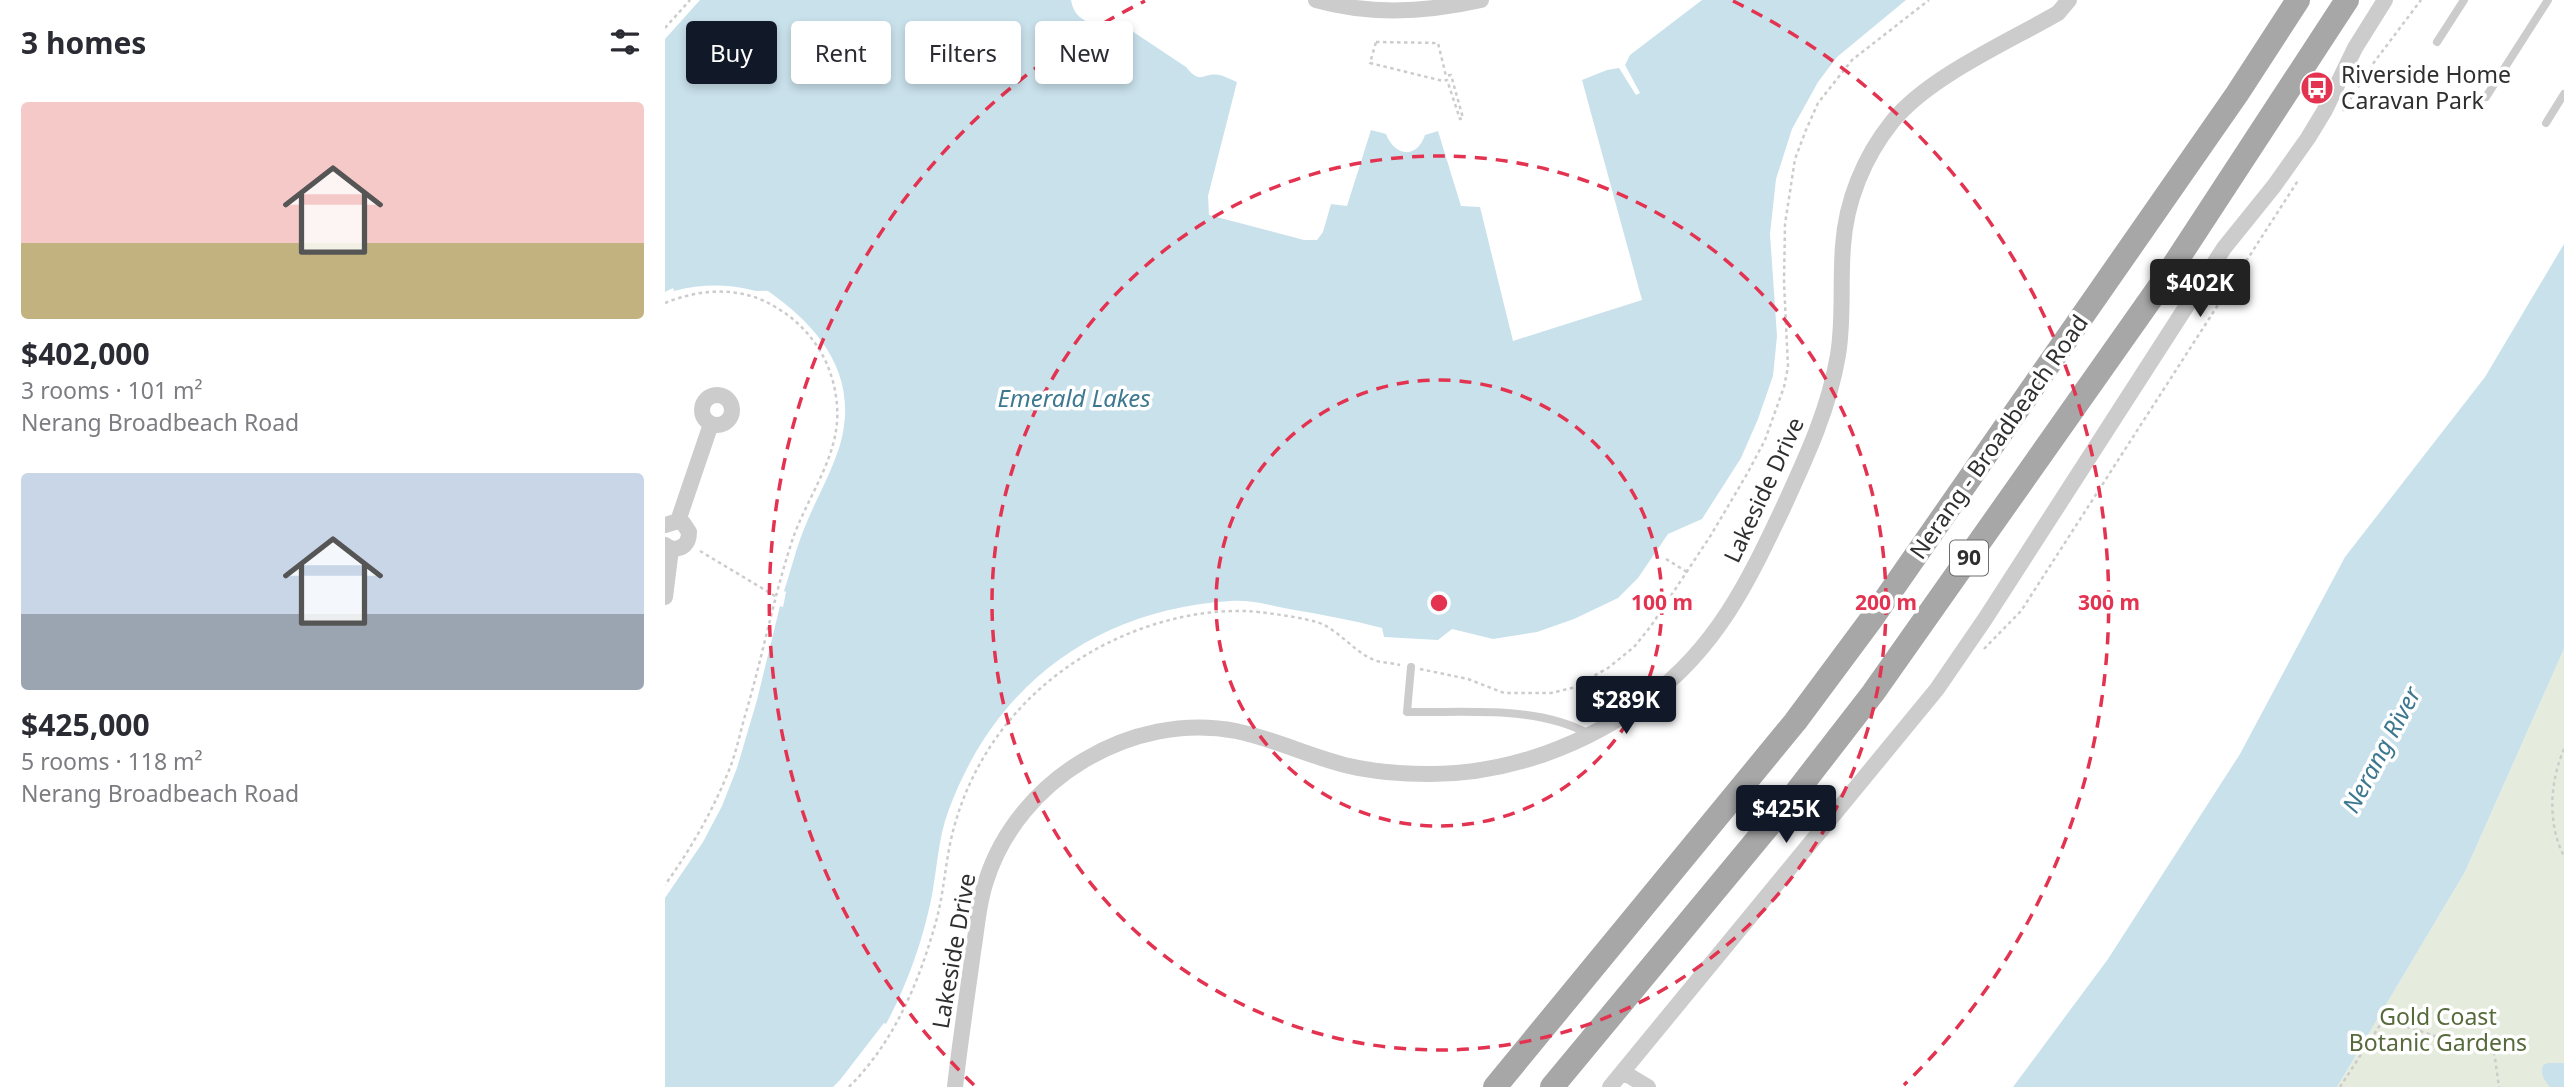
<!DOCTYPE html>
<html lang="en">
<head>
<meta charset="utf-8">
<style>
	body { margin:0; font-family:"Noto Sans",sans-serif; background:#f7f7f7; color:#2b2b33; height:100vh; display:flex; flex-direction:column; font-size:26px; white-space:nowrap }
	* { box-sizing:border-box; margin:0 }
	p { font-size:23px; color:#7c7c81 }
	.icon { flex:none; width:38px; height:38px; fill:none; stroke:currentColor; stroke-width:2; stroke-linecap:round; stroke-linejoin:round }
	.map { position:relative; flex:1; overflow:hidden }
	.drawer { display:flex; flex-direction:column; background:#fff; width:665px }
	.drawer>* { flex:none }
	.hud { position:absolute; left:21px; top:21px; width:665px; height:63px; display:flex; gap:14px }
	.price { position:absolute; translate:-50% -60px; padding:0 16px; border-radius:7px; background:#111827; color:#fff; font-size:23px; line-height:46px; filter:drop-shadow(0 2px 4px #0008) }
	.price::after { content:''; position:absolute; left:50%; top:42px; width:21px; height:16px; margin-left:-10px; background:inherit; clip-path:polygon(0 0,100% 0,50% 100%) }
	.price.on { background:#222; color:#fff }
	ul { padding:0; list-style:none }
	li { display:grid; align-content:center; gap:14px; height:371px; padding:0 21px }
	li span { display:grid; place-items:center; height:217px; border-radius:7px; color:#555 }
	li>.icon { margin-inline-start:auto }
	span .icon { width:126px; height:126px; fill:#fffc; stroke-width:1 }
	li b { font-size:30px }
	h2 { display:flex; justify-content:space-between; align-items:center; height:84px; padding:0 21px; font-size:30px }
	.chip { padding:0 24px; border-radius:7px; background:#fff; box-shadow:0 4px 10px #0003; font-size:24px; line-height:63px }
	.chip.on { background:#111827; color:#fff }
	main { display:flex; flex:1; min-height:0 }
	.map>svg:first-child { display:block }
</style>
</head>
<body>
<main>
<section class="drawer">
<h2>3 homes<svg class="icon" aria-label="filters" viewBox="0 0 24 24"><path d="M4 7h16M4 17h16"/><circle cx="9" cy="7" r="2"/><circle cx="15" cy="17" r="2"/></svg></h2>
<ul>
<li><span style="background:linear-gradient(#f6c9c9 65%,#c2b280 0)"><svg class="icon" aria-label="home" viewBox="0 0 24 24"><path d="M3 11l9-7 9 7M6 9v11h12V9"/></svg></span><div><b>$402,000</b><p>3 rooms · 101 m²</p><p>Nerang Broadbeach Road</p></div></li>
<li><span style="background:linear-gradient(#c9d6e8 65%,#9aa5b1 0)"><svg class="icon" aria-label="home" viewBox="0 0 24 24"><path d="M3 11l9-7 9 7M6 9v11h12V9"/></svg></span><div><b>$425,000</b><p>5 rooms · 118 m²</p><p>Nerang Broadbeach Road</p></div></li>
</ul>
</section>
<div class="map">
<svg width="1899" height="1087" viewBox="0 0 1899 1087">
	<rect width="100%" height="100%" fill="#fff"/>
	<path fill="#e6ecdd" d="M1899,649V1087H1672L1800,872Z"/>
	<path fill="#c9e1eb" d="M35,0H406C410,24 432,27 452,21L521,67C536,86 538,72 554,75C560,76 567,80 572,82L543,196L544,215L639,240H652L658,232L666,204L682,206L706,130L721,134C730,157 752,159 760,135L773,131L796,206L815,207L848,341L977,300L917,80L942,70L954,68L971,95L975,93L960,65L965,55L1037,0H1241L1172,57L1153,82L1127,129L1111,179L1105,234L1112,336L1108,376L1093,419L1076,458L1037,519L1003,534L973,578L953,598L909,619L872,632L828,639L787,629L773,640L719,637L717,628C686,620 655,614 624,609C604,605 586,600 566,601C431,609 329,685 283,812C273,839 272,871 266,900C257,943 242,985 221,1024L219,1023L175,1080L168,1087H0V898L38,842L57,806L72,768L92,700L115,606L118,607L121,592L119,591C126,570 131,549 139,529C150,501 166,474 175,445C195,375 154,327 103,291C97,290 94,292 87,290C60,284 37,284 9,291L8,288L0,292V39Z
		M1899,244V649L1800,872L1672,1087H1348L1443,959L1575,754L1680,557L1820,377Z
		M1883,1063H1899V1087H1885C1879,1079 1875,1075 1878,1065Z"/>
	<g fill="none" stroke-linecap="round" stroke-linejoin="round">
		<path stroke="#ccc" stroke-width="2.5" stroke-dasharray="3.5 3.5" stroke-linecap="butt" d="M0,28L25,0
			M711,42L773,43L781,76L786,75L798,118L795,119L782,80L778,81L705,63Z
			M1678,111L1707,65L1756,0
			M0,303C34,289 74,286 107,305C145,326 169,362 172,406C176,455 142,496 127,541C108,599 97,660 79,719C74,738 70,757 62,775C46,814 25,850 0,885
			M35,551L110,596
			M1001,559L1022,572
			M1319,649L1356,611L1634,179
			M755,669L803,679L839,693H886L907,688L943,668L969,647L986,626L1046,535L1082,474L1100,440L1119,387L1123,367L1119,282L1120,224L1130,159L1141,130L1153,103L1187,60L1264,0
			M1899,749C1885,781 1882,824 1899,856
			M184,1087C228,1043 253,985 270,925C279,895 280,862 288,831C308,754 358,691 426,652C471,626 526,610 578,611C593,611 644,618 657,624C676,633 690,652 709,660C717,663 727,663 735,665
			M1675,1087L1719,1019L1806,1048L1828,1044L1834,1087"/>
		<path stroke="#ccc" stroke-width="8" d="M1772,42L1799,0
			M1821,97L1883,0
			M1881,123L1899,94
			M746,667L742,712C801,713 871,705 924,734"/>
		<path stroke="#ccc" stroke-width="16" d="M651,0C704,15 763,12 816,0
			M37 410a15 15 0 1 1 30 0a15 15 0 1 1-30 0Z
			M13,521L46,424
			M0,525L13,521L18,523L24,532C24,544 18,549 6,549L0,545
			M0,597L6,549
			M958,1072L983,1087
			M290,1087C295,1042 302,997 308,952C312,929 313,904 321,881C353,779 467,711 571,731C610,739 646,757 684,766C710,772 738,774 765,774C844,774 921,745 984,698C1052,647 1083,582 1118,508C1141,458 1164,409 1173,355C1179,319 1175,283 1178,246C1181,201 1199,157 1227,122C1263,77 1343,42 1393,13L1404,0
			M945,1087L1272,689L1320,619L1559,248L1609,186L1643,138L1660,110L1690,48L1720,0"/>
		<path stroke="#a7a7a7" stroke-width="24" d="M830,1087L1130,722L1208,617L1572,94L1633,0
			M887,1087L1129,795L1208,693L1497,283L1682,0"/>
	</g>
	<g fill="none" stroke="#e33350" stroke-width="3.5" stroke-dasharray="12 9">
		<circle cx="774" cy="603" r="223"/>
		<circle cx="774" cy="603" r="447"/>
		<path d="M309 1085A670 670 0 0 1 480 1M1068 1A670 670 0 0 1 1239 1085"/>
	</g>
	<defs>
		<symbol id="bus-disc" viewBox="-11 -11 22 22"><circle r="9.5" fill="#e33350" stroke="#fff"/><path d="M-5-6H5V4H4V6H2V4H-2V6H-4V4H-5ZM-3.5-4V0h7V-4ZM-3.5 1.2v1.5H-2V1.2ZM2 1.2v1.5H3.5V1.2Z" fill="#fff"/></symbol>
	</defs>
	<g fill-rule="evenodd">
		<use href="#bus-disc" x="1633" y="69" width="38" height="38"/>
	</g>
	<g text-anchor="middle" stroke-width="7" stroke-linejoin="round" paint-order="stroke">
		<rect fill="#fff" stroke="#6d6d6d" stroke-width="2" x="1285" y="540.5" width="38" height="35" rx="5"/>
		<g font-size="21" font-weight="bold" fill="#2f2f2f">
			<text x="1304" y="565">90</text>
		</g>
		<g font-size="23" fill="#2f2f2f" stroke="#fff" text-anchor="start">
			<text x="1676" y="83">Riverside Home<tspan x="1676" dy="26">Caravan Park</tspan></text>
		</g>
		<g font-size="23" fill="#2f2f2f" stroke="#fff">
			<text transform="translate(1334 437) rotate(-55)" y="8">Nerang - Broadbeach Road</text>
			<text transform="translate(1099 490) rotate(-65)" y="8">Lakeside Drive</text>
			<text transform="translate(289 951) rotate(-80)" y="8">Lakeside Drive</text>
		</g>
		<g font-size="23" fill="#566a3c" stroke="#fff">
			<text x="1773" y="1025">Gold Coast<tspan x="1773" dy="26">Botanic Gardens</tspan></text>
		</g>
		<g font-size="24" font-style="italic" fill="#3d7890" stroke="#fff">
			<text x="409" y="407">Emerald Lakes</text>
			<text transform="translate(1717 750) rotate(-62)" y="8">Nerang River</text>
		</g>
	</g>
	<circle cx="774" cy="603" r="10" fill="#e33350" stroke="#fff" stroke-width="3.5"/>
	<g font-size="21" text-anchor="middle" font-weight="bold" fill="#e33350" stroke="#fff" stroke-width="7" stroke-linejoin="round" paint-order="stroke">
		<text x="997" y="610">100 m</text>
		<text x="1221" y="610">200 m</text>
		<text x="1444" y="610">300 m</text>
	</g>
</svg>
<b class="price on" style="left:1535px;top:319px">$402K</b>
<b class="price" style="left:961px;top:736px">$289K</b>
<b class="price" style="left:1121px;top:845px">$425K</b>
<div class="hud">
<a class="chip on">Buy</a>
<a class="chip">Rent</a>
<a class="chip">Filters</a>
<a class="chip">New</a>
</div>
</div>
</main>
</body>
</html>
